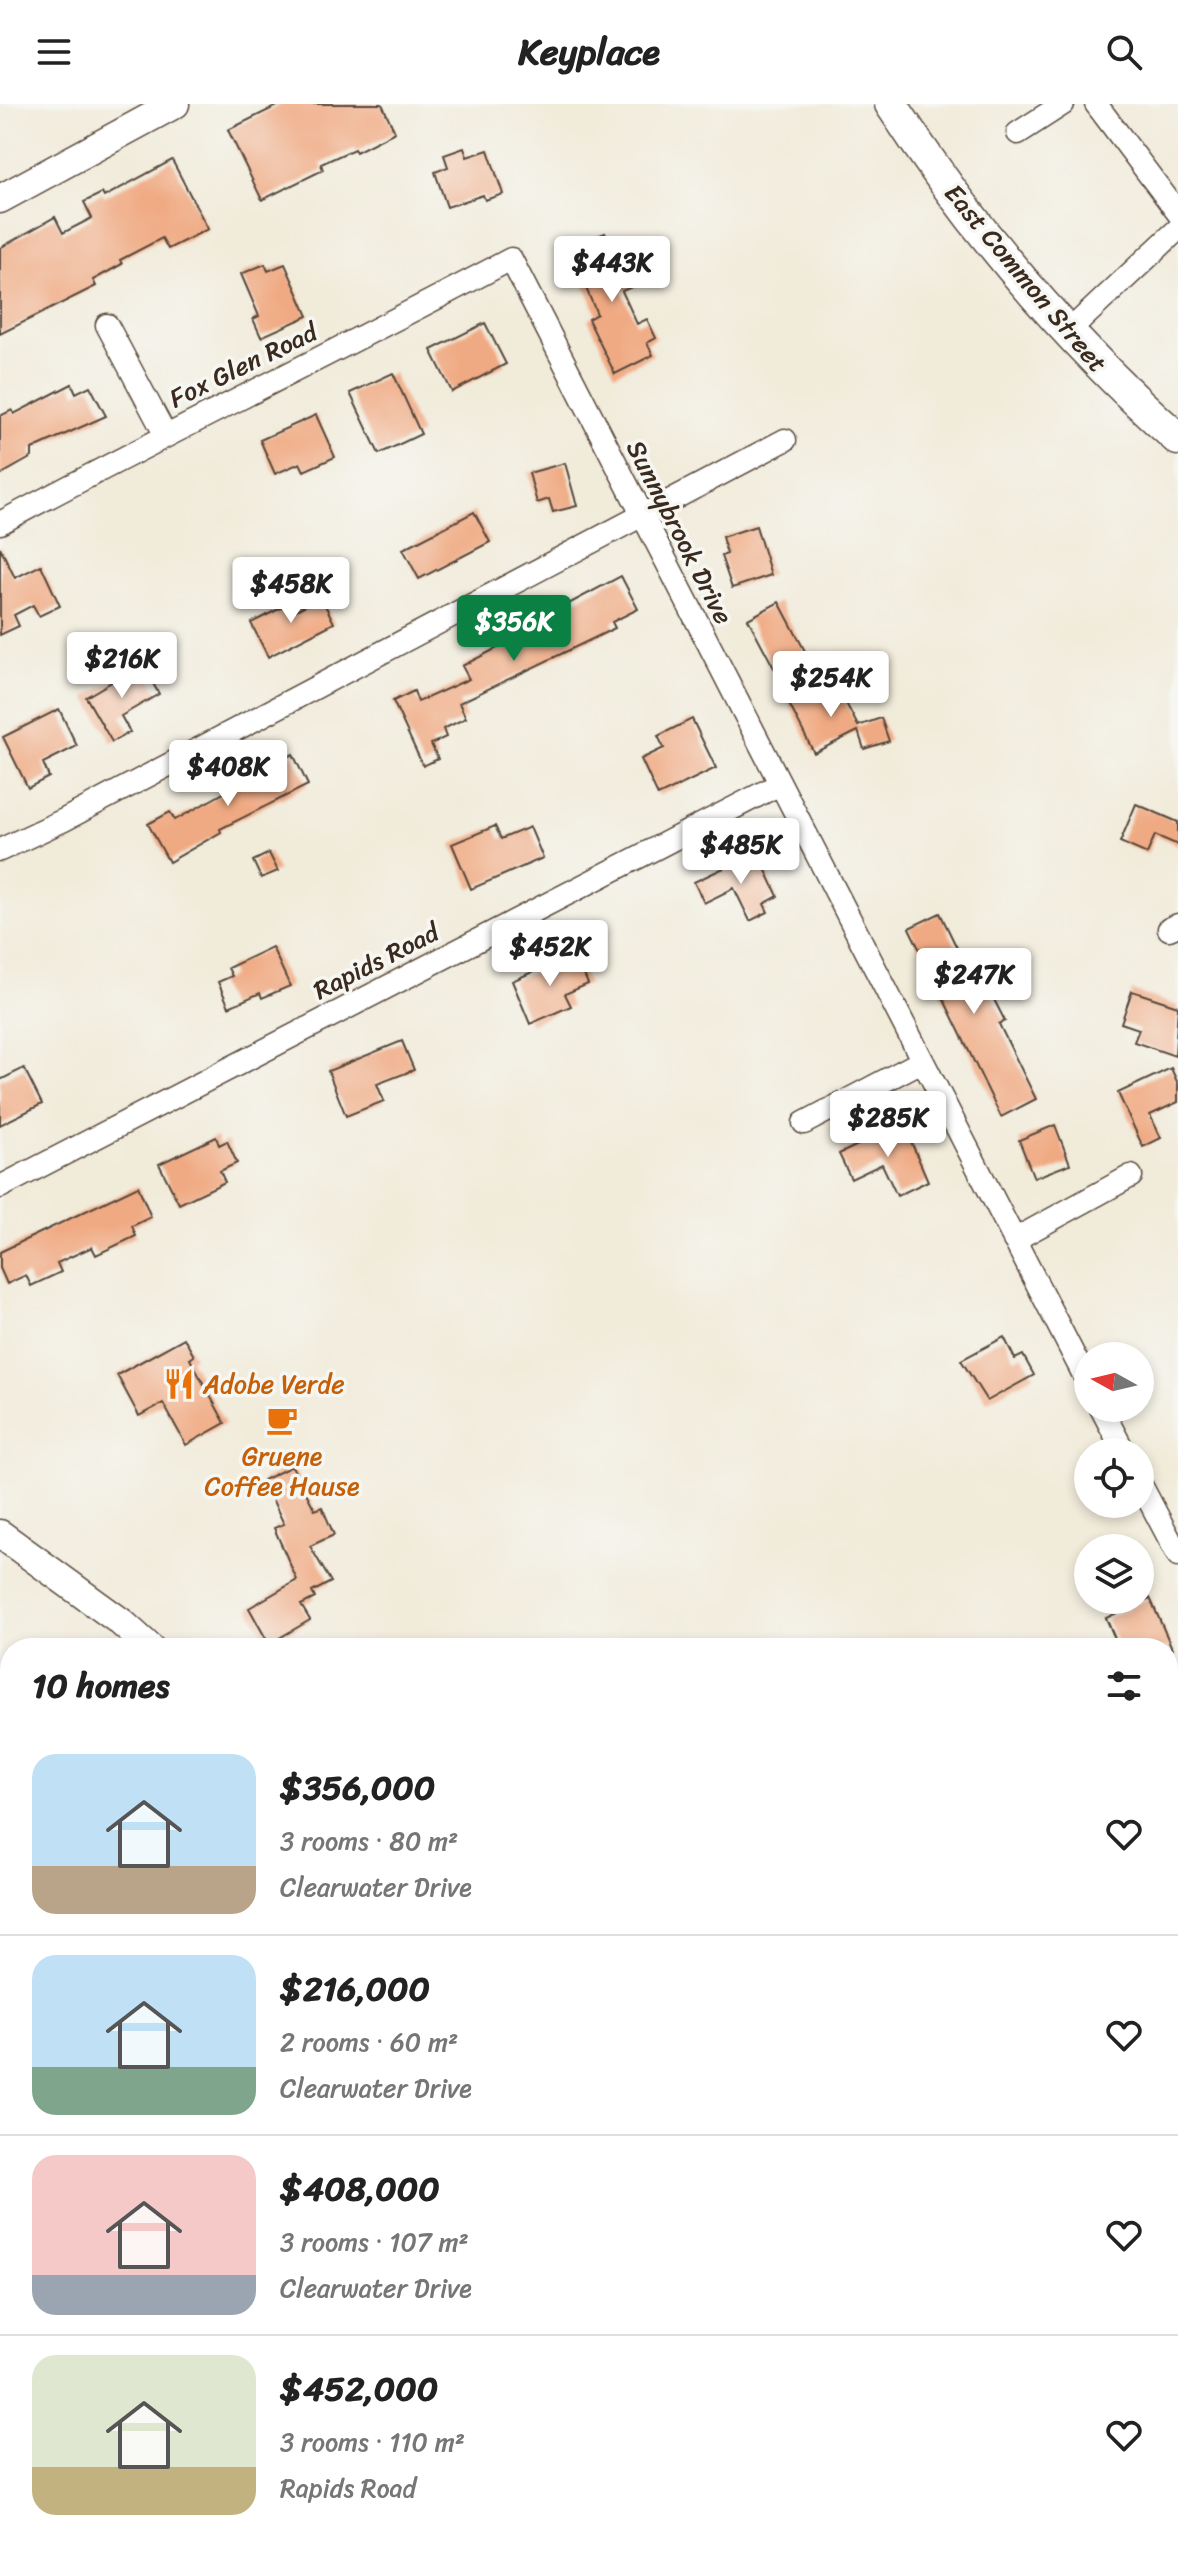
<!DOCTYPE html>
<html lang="en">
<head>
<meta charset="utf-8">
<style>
	body { margin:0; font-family:Sriracha,sans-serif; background:#f6f6f6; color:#222; height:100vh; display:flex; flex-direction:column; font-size:30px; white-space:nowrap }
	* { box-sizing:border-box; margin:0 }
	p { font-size:26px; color:#767676 }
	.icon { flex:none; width:44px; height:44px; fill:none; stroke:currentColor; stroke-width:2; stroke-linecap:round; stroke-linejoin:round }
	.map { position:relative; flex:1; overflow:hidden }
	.sheet { position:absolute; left:0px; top:1534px; width:1178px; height:914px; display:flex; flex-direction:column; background:#fff; border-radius:32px 32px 0 0; box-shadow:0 4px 12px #0003 }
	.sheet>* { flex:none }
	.needle { width:52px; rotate:278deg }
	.buttons { position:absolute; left:1074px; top:1238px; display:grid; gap:16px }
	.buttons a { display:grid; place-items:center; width:80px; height:80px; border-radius:50%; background:#fff; box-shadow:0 4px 12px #0003; font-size:40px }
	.price { position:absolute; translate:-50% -68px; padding:0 18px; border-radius:8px; background:#fff; color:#222; font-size:26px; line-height:52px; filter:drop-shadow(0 2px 4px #0008) }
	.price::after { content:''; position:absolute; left:50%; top:48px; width:24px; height:18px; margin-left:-12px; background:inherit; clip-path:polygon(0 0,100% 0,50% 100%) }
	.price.on { background:#0b8043; color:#fff }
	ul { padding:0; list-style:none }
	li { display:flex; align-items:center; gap:24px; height:200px; padding:0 32px }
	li+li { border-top:2px solid #e0e0e0 }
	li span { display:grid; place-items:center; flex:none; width:224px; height:160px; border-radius:24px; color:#555 }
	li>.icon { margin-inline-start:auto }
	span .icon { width:96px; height:96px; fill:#fffc; stroke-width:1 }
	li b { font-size:34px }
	h2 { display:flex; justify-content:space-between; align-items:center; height:96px; padding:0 32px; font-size:34px }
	header { display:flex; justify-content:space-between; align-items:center; height:104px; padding:0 32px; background:#fff; font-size:36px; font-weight:700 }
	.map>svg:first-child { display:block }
</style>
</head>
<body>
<header><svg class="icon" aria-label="menu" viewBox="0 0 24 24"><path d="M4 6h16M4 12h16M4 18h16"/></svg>Keyplace<svg class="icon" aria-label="search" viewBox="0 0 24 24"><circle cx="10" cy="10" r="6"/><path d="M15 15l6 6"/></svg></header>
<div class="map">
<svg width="1178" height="2447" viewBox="0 0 1178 2447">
	<rect width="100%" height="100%" fill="#f6f6f2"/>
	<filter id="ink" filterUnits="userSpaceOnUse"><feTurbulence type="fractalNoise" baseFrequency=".0125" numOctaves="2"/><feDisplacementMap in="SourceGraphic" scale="16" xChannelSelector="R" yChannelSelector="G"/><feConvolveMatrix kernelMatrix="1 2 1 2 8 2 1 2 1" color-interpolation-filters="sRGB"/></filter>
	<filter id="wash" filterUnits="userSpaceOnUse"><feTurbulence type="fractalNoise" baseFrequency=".006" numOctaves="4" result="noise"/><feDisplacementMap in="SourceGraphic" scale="32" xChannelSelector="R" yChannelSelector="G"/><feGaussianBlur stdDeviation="1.8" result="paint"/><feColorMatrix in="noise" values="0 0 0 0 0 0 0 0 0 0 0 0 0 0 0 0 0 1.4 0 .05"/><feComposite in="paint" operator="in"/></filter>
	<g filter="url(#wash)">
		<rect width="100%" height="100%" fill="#f1ebda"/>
		<path fill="#5fa3d3" stroke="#4d6678" stroke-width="2" d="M1168,2400H1178V2447H869L928,2438H1168Z"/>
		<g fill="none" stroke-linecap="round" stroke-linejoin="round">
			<path stroke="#5fa3d3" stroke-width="34" d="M0,1712L10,1710
				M0,1914L10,1910"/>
		</g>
		<g id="blocks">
			<path fill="#f0aa83" d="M281,0H382L395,28L356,48L354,45L321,60L323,66L262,96L228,26Z
				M464,44L467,53L488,46L503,90L485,96L483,91L447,103L435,68L448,63L444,51Z
				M172,56L208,125L168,145L162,134L120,156L122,160L93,176L96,182L0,230V144L55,113L63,129L92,114L84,98L102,89L104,93Z
				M605,129L613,148L618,146L634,182L622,187L637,220L647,215L656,234L647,239L653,251L615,270L588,215L597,210L569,144Z
				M265,160L268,167L285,160L308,212L261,233L253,215L259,212L241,170Z
				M485,219L506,260L452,288L431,246Z
				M393,269L421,330L379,350L350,289Z
				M72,280L76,289L90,282L106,312L32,345V353L0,371V312L12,306L14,310Z
				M316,311L335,353L304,367L300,359L275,370L260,336Z
				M565,359L577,402L553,408L549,395L537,399L529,369Z
				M474,408L490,438L419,475L403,445Z
				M756,422L771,471L732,484L721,452L727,450L722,433Z
				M0,443L15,474L41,461L60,502L39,512L33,501L14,511L19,522L0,531Z
				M621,472L638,505L612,518L615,524L459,599L466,614L443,625L446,633L431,640L438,655L423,662L393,597L414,587L418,598L469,575L462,562L562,511L559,505Z
				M321,493L334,519L268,553L251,519L293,498L296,506Z
				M779,498L805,547L774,564L748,515Z
				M142,560L159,590L121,612L130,628L112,638L86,593Z
				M821,576L826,587L837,582L858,622L881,614L889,637L864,645L858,627L814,649L786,594Z
				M59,605L77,642L43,659L49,673L28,684L3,633Z
				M692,615L716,664L658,692L641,655L664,644L658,632Z
				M293,650L308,681L220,725L221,728L169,758L148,720L170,708L175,716L229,686L227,683Z
				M1136,700L1178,718V741L1155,731L1147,750L1120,738Z
				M495,722L501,735L530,723L543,754L471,785L452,740Z
				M269,749L278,767L261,774L253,757Z
				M749,752L755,764L763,760L778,792L764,800L768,808L750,817L734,784L704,799L694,778Z
				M940,809L974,879L983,874L1005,917L999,920L1036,995L1001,1013L909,824Z
				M272,843L290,882L262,894L260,889L229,903L218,878L232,872L228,864Z
				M575,849L588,880L565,890L571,902L530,920L512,877Z
				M1132,887L1178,902L1175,952L1134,938L1139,925L1121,919Z
				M402,937L414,966L377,980L384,997L346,1012L328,967Z
				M24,964L42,1000L0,1021V976Z
				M1171,964L1178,980V998L1150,1011L1161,1034L1143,1043L1118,989Z
				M903,1019L928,1077L897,1092L882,1060L851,1075L839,1050Z
				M1055,1021L1070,1060L1034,1074L1019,1036Z
				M216,1033L219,1041L227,1037L237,1059L220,1067L225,1078L179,1100L159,1060Z
				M138,1082L151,1113L132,1122L136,1132L96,1151L92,1143L57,1159L61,1168L31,1182L26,1171L7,1180L0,1164V1148Z
				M1004,1233L1015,1255L1023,1251L1034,1271L987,1297L961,1256Z
				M184,1234L194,1252L190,1255L225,1319L186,1341L163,1299L139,1312L117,1271Z
				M292,1362L315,1406L322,1403L334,1431L310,1442L331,1478L312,1488L315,1494L301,1501L310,1516L269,1540L249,1504L297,1476L274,1424L284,1420L263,1376Z
				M1150,1494L1172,1544H1119L1106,1514Z"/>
		</g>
	</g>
	<g filter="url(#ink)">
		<use href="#blocks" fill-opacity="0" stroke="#56473a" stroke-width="2"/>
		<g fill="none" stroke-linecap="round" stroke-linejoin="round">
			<defs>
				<path id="minor" d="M1096,0L1178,109
					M1018,29L1063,0
					M107,221L165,330
					M1068,228L1178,125
					M0,419C169,328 342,245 511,155L1088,1279
					M0,746L64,716L785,336
					M1169,825L1178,821
					M804,1019L922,957
					M0,1083L778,681
					M1014,1136L1131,1072
					M1101,1304L1124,1348
					M1140,1379L1178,1451"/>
				<path id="tertiary" d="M0,95L175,0
					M0,1430L121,1518L150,1544
					M1168,1809L1178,1806
					M366,2438L369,2447"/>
				<path id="secondary" d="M891,0C971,124 1068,237 1178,335"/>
			</defs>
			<use href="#minor" stroke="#56473a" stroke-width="25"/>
			<use href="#tertiary" stroke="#56473a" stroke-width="31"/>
			<use href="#secondary" stroke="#56473a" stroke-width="35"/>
			<use href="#minor" stroke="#fff" stroke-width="22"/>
			<use href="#tertiary" stroke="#fff" stroke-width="28"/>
			<use href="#secondary" stroke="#fff" stroke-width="32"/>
		</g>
	</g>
	<defs>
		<symbol id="restaurant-bare" viewBox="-9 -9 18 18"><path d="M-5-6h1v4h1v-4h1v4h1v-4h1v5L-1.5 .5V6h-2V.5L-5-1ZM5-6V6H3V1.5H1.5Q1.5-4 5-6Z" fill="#e8710a" stroke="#f6f6f2" stroke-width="2.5" paint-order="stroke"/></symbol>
		<symbol id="cafe-bare" viewBox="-9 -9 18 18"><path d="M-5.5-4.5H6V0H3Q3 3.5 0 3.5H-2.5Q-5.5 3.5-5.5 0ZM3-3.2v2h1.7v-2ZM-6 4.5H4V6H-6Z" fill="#e8710a" stroke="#f6f6f2" stroke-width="2.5" paint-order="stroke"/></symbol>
	</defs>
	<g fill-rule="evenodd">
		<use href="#restaurant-bare" x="157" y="1258" width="44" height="44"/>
		<use href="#cafe-bare" x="260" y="1294" width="44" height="44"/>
	</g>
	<g text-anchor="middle" stroke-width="7" stroke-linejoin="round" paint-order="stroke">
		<g font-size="26" fill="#3b2a1e" stroke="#f6f6f2">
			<text transform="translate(1026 174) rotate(50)" y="9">East Common Street</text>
			<text transform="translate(243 261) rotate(-26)" y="9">Fox Glen Road</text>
			<text transform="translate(680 428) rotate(63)" y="9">Sunnybrook Drive</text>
			<text transform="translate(376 857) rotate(-27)" y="9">Rapids Road</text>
		</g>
		<g font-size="26" fill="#c56008" stroke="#f6f6f2" text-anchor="start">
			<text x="203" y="1289">Adobe Verde</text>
			<text x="282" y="1361" text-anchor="middle">Gruene<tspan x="282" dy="30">Coffee Hause</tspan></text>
		</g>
	</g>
</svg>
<div class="buttons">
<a><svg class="needle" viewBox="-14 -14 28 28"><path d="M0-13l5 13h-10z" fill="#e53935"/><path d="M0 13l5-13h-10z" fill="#767676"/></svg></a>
<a><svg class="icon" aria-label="locate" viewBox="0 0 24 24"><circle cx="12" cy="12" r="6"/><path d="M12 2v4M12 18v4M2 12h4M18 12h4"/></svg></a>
<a><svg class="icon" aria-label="layers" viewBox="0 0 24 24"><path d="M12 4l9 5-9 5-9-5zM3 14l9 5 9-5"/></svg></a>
</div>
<b class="price" style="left:612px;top:200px">$443K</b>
<b class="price" style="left:291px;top:521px">$458K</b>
<b class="price on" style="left:514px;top:559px">$356K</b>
<b class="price" style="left:122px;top:596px">$216K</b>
<b class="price" style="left:831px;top:615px">$254K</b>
<b class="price" style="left:228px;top:704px">$408K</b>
<b class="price" style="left:741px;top:782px">$485K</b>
<b class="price" style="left:550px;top:884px">$452K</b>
<b class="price" style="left:974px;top:912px">$247K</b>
<b class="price" style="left:888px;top:1055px">$285K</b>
<section class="sheet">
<h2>10 homes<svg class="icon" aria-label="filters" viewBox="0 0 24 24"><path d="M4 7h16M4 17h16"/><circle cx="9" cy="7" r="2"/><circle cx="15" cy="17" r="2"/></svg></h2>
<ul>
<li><span style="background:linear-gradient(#bfe0f5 70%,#b9a48a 0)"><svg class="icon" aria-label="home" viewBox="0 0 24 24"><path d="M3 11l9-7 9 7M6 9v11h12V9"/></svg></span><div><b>$356,000</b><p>3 rooms · 80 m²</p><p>Clearwater Drive</p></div><svg class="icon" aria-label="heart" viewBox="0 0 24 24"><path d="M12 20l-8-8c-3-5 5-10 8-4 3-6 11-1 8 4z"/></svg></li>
<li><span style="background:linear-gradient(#bfe0f5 70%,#7fa58c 0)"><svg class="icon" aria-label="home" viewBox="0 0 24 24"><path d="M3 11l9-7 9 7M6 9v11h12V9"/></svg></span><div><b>$216,000</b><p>2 rooms · 60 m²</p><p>Clearwater Drive</p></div><svg class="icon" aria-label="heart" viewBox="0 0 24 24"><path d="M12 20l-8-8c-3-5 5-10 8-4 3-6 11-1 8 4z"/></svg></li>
<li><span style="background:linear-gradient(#f6c9c9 75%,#9aa5b1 0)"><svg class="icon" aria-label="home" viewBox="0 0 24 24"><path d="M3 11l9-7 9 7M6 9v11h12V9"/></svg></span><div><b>$408,000</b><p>3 rooms · 107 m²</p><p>Clearwater Drive</p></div><svg class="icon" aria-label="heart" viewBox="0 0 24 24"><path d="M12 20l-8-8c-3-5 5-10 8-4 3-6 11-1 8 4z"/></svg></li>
<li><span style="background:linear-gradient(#dfe7d0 70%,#c2b280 0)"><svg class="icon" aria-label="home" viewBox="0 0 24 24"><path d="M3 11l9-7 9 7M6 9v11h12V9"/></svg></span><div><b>$452,000</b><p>3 rooms · 110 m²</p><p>Rapids Road</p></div><svg class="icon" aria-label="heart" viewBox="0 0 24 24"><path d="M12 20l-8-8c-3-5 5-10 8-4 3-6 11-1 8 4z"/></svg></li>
</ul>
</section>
</div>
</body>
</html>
